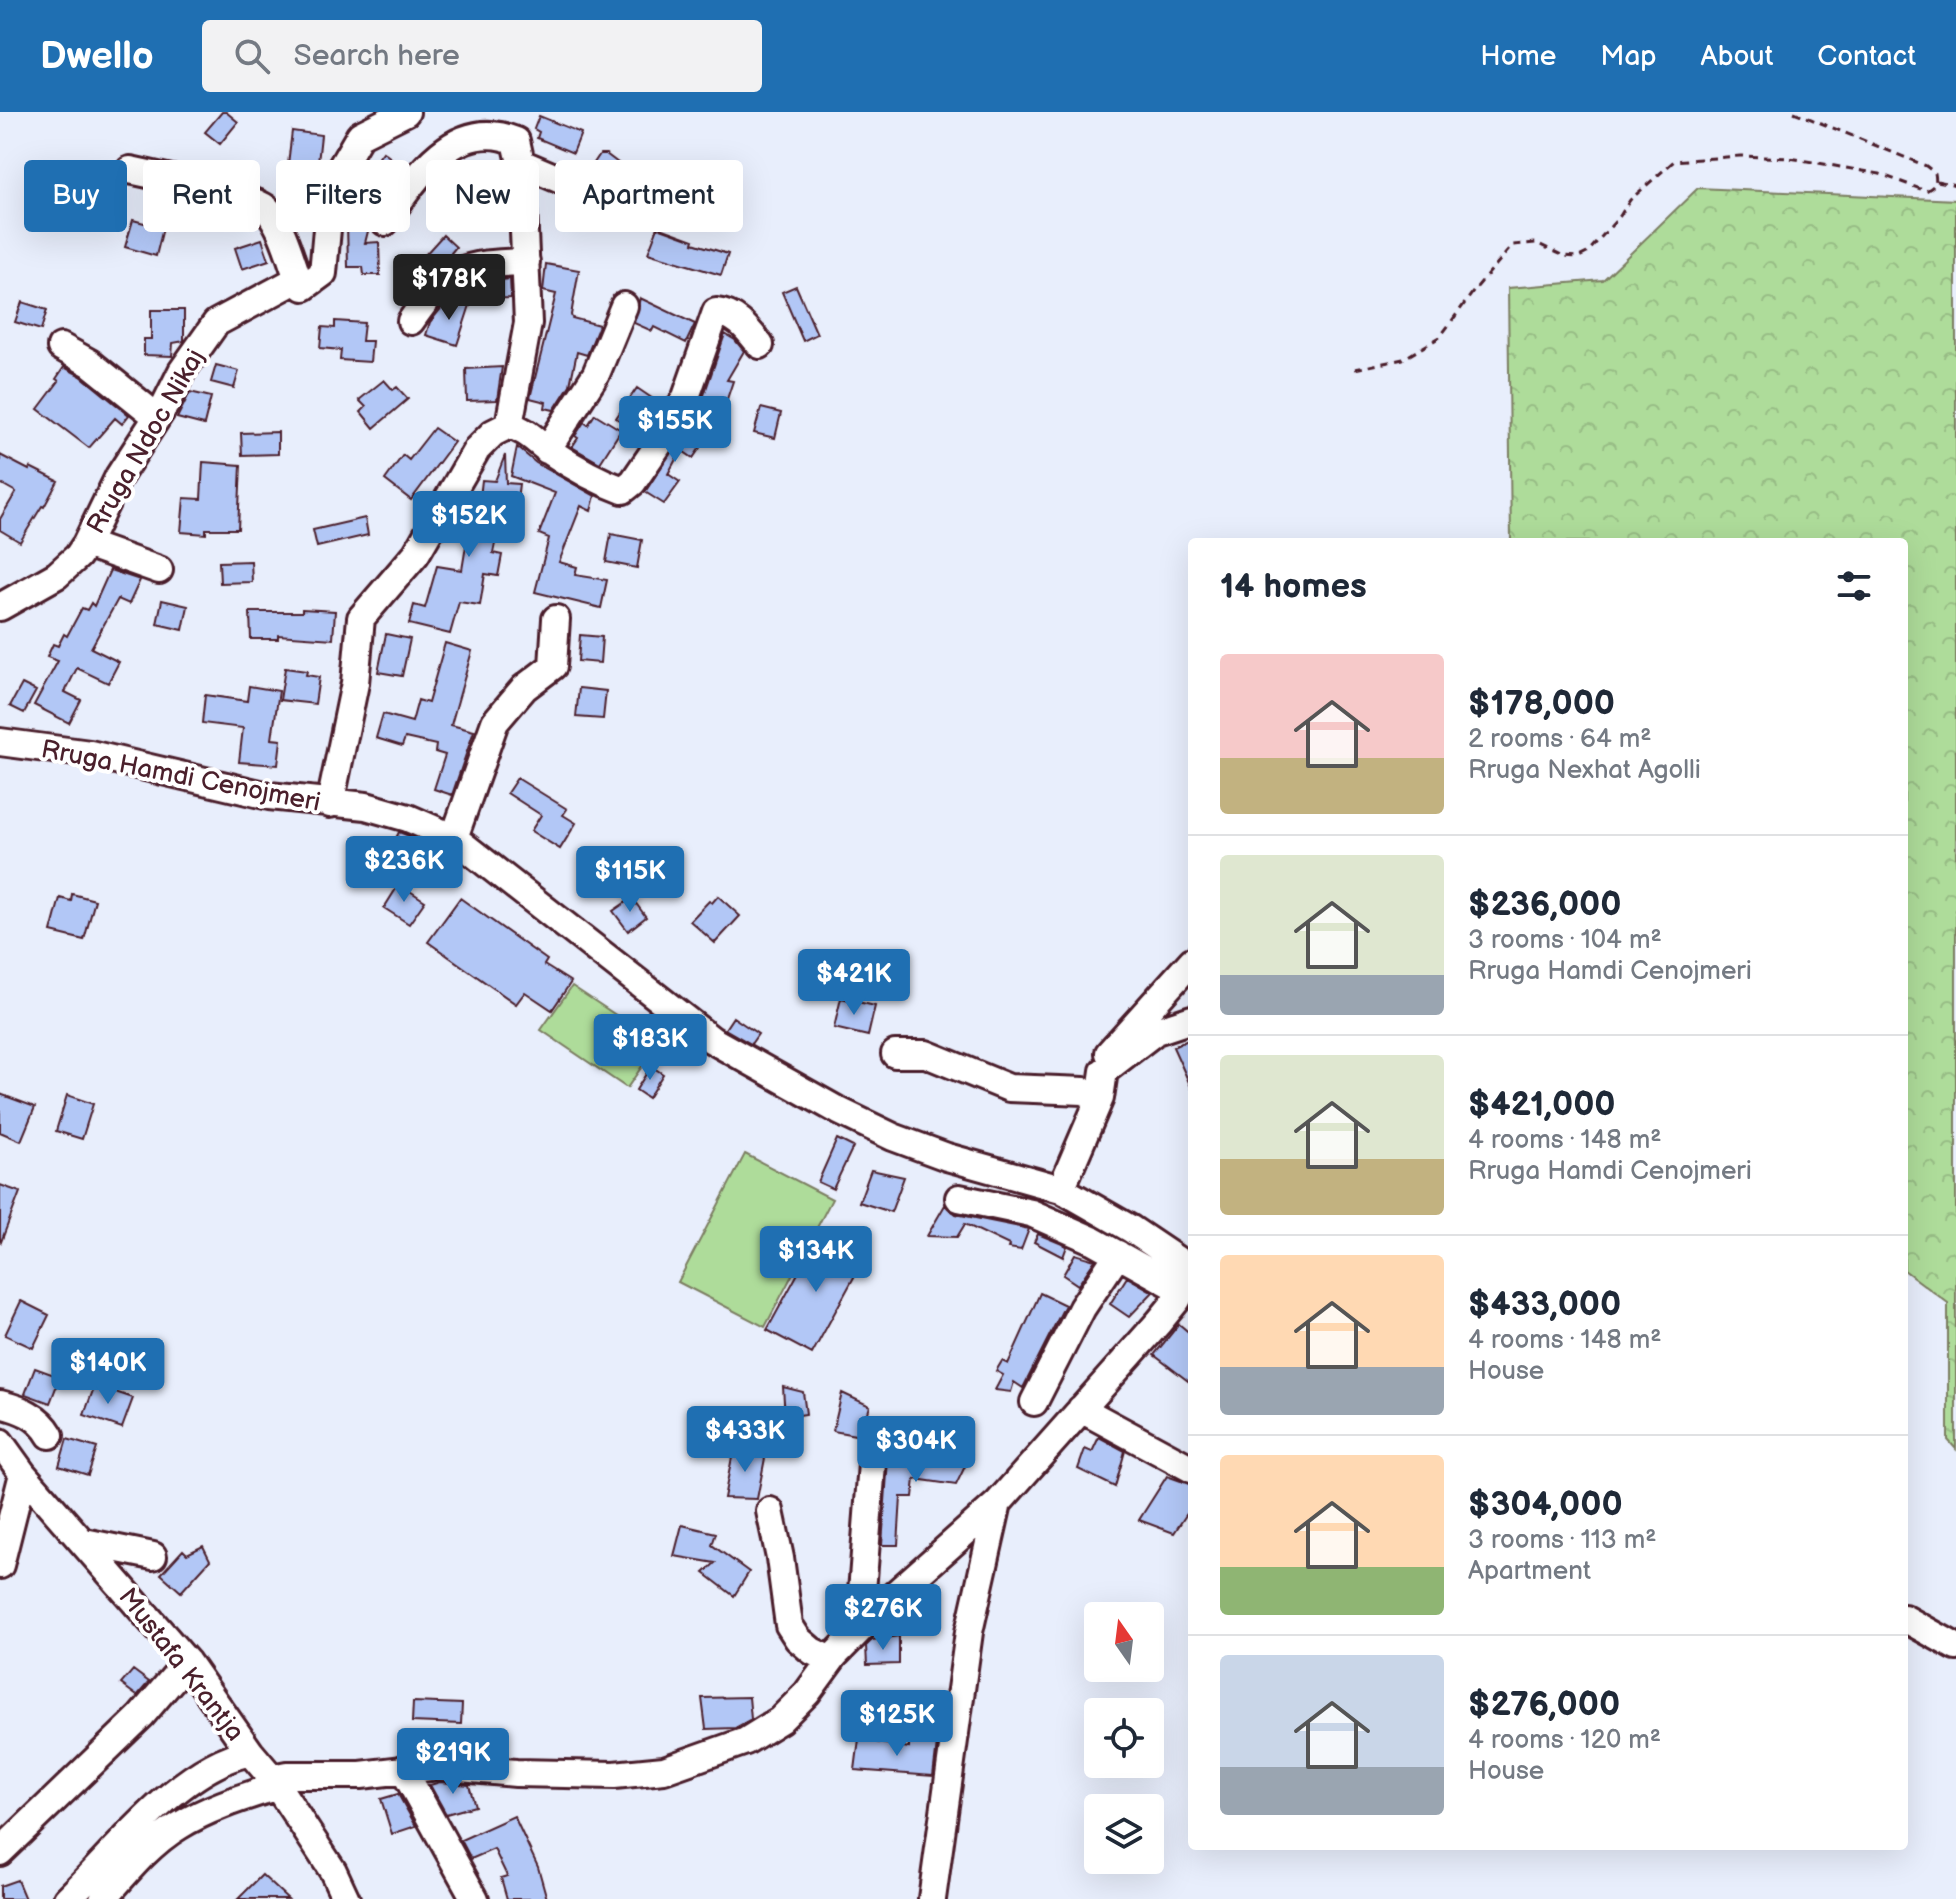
<!DOCTYPE html>
<html lang="en">
<head>
<meta charset="utf-8">
<style>
	body { margin:0; font-family:"Balsamiq Sans",sans-serif; background:#f2f2f3; color:#1f2937; height:100vh; display:flex; flex-direction:column; font-size:30px; white-space:nowrap }
	* { box-sizing:border-box; margin:0 }
	p { font-size:26px; color:#747a83 }
	.icon { flex:none; width:44px; height:44px; fill:none; stroke:currentColor; stroke-width:2; stroke-linecap:round; stroke-linejoin:round }
	.map { position:relative; flex:1; overflow:hidden }
	.drawer { position:absolute; left:1188px; top:426px; width:720px; height:1312px; display:flex; flex-direction:column; background:#fff; border-radius:8px; box-shadow:0 8px 32px #0002 }
	.drawer>* { flex:none }
	.top-card { position:absolute; left:24px; top:48px; width:760px; height:72px; display:flex; gap:16px }
	.needle { width:52px; rotate:346deg }
	.tools { position:absolute; left:1084px; top:1490px; display:grid; gap:16px }
	.tools a { display:grid; place-items:center; width:80px; height:80px; border-radius:8px; background:#fff; box-shadow:0 8px 32px #0002; font-size:40px }
	.price { position:absolute; translate:-50% -68px; padding:0 18px; border-radius:8px; background:#1f6fb2; color:#fff; font-size:26px; line-height:52px; filter:drop-shadow(0 2px 4px #0008) }
	.price::after { content:''; position:absolute; left:50%; top:48px; width:24px; height:18px; margin-left:-12px; background:inherit; clip-path:polygon(0 0,100% 0,50% 100%) }
	.price.selected { background:#222; color:#fff }
	ul { padding:0; list-style:none }
	li { display:flex; align-items:center; gap:24px; height:200px; padding:0 32px }
	li+li { border-top:2px solid #e0e1e3 }
	li span { display:grid; place-items:center; flex:none; width:224px; height:160px; border-radius:8px; color:#555 }
	li>.icon { margin-inline-start:auto }
	span .icon { width:96px; height:96px; fill:#fffc; stroke-width:1 }
	li b { font-size:34px }
	h2 { display:flex; justify-content:space-between; align-items:center; height:96px; padding:0 32px; font-size:34px }
	.chip { padding:0 28px; border-radius:8px; background:#fff; box-shadow:0 8px 32px #0002; font-size:28px; line-height:72px }
	.chip.selected { background:#1f6fb2; color:#fff }
	header { display:flex; align-items:center; gap:48px; box-sizing:border-box; height:112px; padding:0 40px; background:#1f6fb2; color:#fff }
	header strong { font-size:38px }
	nav { display:flex; gap:44px; margin-inline-start:auto; font-size:28px }
	.search { width:560px; height:72px; background:#f2f2f3; display:flex; align-items:center; gap:20px; box-sizing:border-box; padding:0 28px; border-radius:8px; color:#747a83; font-size:30px }
	.map>svg:first-child { display:block }
</style>
</head>
<body>
<header>
<strong>Dwello</strong>
<div class="search"><svg class="icon" aria-label="search" viewBox="0 0 24 24"><circle cx="10" cy="10" r="6"/><path d="M15 15l6 6"/></svg>Search here</div>
<nav><a>Home</a><a>Map</a><a>About</a><a>Contact</a></nav>
</header>
<div class="map">
<svg width="1956" height="1787" viewBox="0 0 1956 1787">
	<defs>
		<pattern id="forest-crowns" width="20" height="18" patternUnits="userSpaceOnUse" patternTransform="scale(2)"><rect width="20" height="18" fill="#aedc9a"/><path d="M2 6a3 3 0 1 1 6 0M12 15a3 3 0 1 1 6 0" fill="none" stroke="#97bc85"/></pattern>
	</defs>
	<rect width="100%" height="100%" fill="#e8eefc"/>
	<filter id="ink" filterUnits="userSpaceOnUse"><feTurbulence type="fractalNoise" baseFrequency=".0125" numOctaves="2"/><feDisplacementMap in="SourceGraphic" scale="16" xChannelSelector="R" yChannelSelector="G"/><feConvolveMatrix kernelMatrix="1 2 1 2 8 2 1 2 1" color-interpolation-filters="sRGB"/></filter>
	<g filter="url(#ink)">
		<path fill="url(#forest-crowns)" stroke="#7c7e62" stroke-width="2" d="M1698,76L1956,88V1337L1948,1328V1191L1904,1158V430H1511L1508,176L1603,168Z"/>
		<path fill="#aedc9a" stroke="#7c7e62" stroke-width="2" d="M572,874L658,931L627,976L541,918Z
			M745,1042L832,1087L765,1215L678,1170Z"/>
		<path fill="#b2c7f6" stroke="#4a1f2b" stroke-width="2" d="M222,0H226L238,10L220,32L205,20Z
			M539,4L581,21L573,41L537,26L539,20L534,17Z
			M292,19L321,23L315,78L300,76V71L286,69Z
			M383,40L404,56L385,81L379,76L365,131L379,130L380,163H364L363,155H348L347,110L344,108L348,83H351Z
			M600,42H606L667,88L648,110L624,89L626,86L588,60Z
			M77,62L104,74L93,99L65,87Z
			M506,80L508,109L488,113L480,85Z
			M133,108L163,116L156,144L125,135Z
			M658,115L694,128L693,131L728,142L721,163L648,141Z
			M443,123L456,135L451,141L453,145L436,155L424,144Z
			M262,127L269,148L242,157L235,136Z
			M546,152L579,158L571,203L572,206L599,213L587,243L577,240L570,273L554,298L545,296L546,290L530,286L556,182L543,179Z
			M510,167L511,186L477,187V171Z
			M796,174L817,222L803,229L782,180Z
			M458,186L471,190L457,233L426,223L430,210L447,189L456,193Z
			M640,186L695,212L686,231L654,215L652,219L634,211Z
			M22,190L47,198L41,218L15,210Z
			M151,198H184V229L173,231L172,244L144,243V227H151Z
			M335,209L364,211L362,229H372L370,250L340,248L341,238L320,236L322,215L335,216Z
			M725,222L735,228L744,239L727,268L733,269L725,293L703,286Z
			M216,253L239,259L234,276L211,270Z
			M64,255L81,264L129,303L122,312L115,306L89,336L38,297L59,269L56,267Z
			M502,255L497,288L467,289L466,257Z
			M384,268L393,278L397,275L408,287L374,316L361,300L366,295L359,288Z
			M637,276L662,293L642,323L616,306Z
			M190,280L211,285L204,313L177,306Z
			M761,296L781,301L775,326L754,321Z
			M595,302L621,318L600,351L572,335L578,326L575,324L584,310L588,313Z
			M689,312L708,324L693,346L681,338L668,362L680,370L664,392L645,380Z
			M434,316L454,330L411,388L385,368L403,343L409,348Z
			M278,320V342L242,343L241,321Z
			M517,335L536,351L595,384L591,399L581,394L559,450L577,455L575,463L607,468L601,496L535,480L549,426L539,422L555,381L511,364Z
			M0,343L29,358L30,355L58,369L44,395L42,394L20,430L0,418V407L16,380L0,371Z
			M505,343L506,371L519,372L516,395L503,393L493,441L502,443L498,464L485,462L480,493L459,490L450,522L409,512L414,493L425,496L437,454L462,458L467,428L461,426L466,401L478,403L482,368L495,369Z
			M203,350L241,353L238,417H206V422L181,420L184,386L201,387Z
			M365,406L368,423L317,435L313,418Z
			M611,422L642,428L637,456L606,450Z
			M251,449L252,470L220,471L219,450Z
			M110,458L140,468L129,492L118,487L91,536L119,550L108,571L77,556L65,580L81,588L69,611L34,593L58,549L47,545L53,532L58,534L64,522L67,524L82,496L87,498L91,491L94,494Z
			M162,488L188,494L183,518L157,512Z
			M302,497L335,499L333,527L278,523V527H251L250,500H302Z
			M386,522L410,527L402,564L378,560Z
			M580,523L602,525L600,551L578,549Z
			M445,531L472,539L451,613L474,619L452,683L434,677L445,643L435,640L436,633L405,626L402,634L376,626L383,602L412,610L418,588L428,591Z
			M285,556L307,559L306,563L319,565L315,592L280,588Z
			M22,572L36,579L24,601L10,594Z
			M249,574L279,579L272,627L281,628L278,653L239,650L243,616L202,611L205,583L247,589Z
			M579,576L606,579L603,607L576,605Z
			M517,666L567,697L563,703L576,711L560,737L531,719L541,703L507,681Z
			M399,720L424,730L406,764L383,752Z
			M399,772L425,789L409,812L384,796Z
			M72,782L95,788L84,828L51,820L60,786L71,789Z
			M718,784L740,804L715,831L690,809L709,789L712,791Z
			M460,786L547,848L544,853L571,870L552,898L525,880L516,892L428,830Z
			M632,786L646,805L628,819L613,799Z
			M841,886L875,894L868,924L834,916Z
			M733,905L758,922L751,932L725,917Z
			M1192,926V977L1173,935Z
			M651,954L663,962L648,986L636,978Z
			M0,982L35,995L21,1029L0,1020Z
			M67,983L93,992L82,1027L56,1019Z
			M837,1027L853,1035L833,1077L818,1070Z
			M871,1058L904,1065L891,1100L859,1090Z
			M0,1073L20,1080L1,1130L0,1129Z
			M945,1093L956,1102L1029,1117L1021,1138L1008,1136L1009,1133L965,1112L957,1125L927,1124Z
			M820,1121L865,1145L812,1242L767,1218Z
			M1038,1122L1067,1134L1063,1145L1034,1130Z
			M1075,1142L1095,1148L1078,1173L1063,1163Z
			M1127,1165L1153,1180L1129,1205L1110,1192Z
			M1040,1181L1065,1193L1023,1276L1014,1270L1011,1280L995,1278L1003,1263L996,1259L1002,1249L1008,1252Z
			M21,1189L49,1203L33,1236L5,1223Z
			M1179,1212L1192,1223V1272L1154,1243Z
			M35,1256L60,1265L50,1291L25,1282Z
			M95,1273L133,1286L122,1316L84,1303Z
			M783,1275L803,1280L806,1302L785,1305Z
			M842,1281L870,1294L861,1324L833,1319Z
			M1099,1325L1125,1339L1115,1375L1078,1357L1085,1337L1092,1340Z
			M67,1327L97,1336L88,1363L59,1354Z
			M734,1335L766,1341L757,1387L724,1386Z
			M943,1337L971,1342L956,1373L915,1367L913,1385H901L898,1433H882L888,1347L940,1346Z
			M1167,1364L1192,1373V1394L1174,1421L1139,1408Z
			M682,1413L716,1421L712,1433L749,1460L734,1484L704,1461L715,1451L674,1444Z
			M203,1434L210,1448L181,1480L161,1462L183,1438L187,1442Z
			M899,1524V1552L867,1553L866,1534L872,1528Z
			M133,1558L149,1570L137,1584L121,1572Z
			M749,1585L751,1607L735,1616L706,1617L702,1586Z
			M413,1590L462,1592L461,1612L412,1610Z
			M859,1627L909,1636V1629L937,1631L933,1664L855,1658Z
			M440,1670L469,1673L475,1694L446,1702L430,1673Z
			M398,1682L416,1714L392,1722L381,1687Z
			M514,1704L538,1755L547,1787H507L501,1766L507,1764L494,1737L471,1747L461,1728Z
			M262,1763L288,1787H238Z
			M17,1768L25,1787H0V1774Z"/>
		<g fill="none" stroke-linecap="round" stroke-linejoin="round">
			<defs>
				<path id="minor" d="M521,51L587,79
					M130,58C153,63 258,85 268,98C283,117 290,145 298,167
					M385,110C414,67 455,3 516,29L521,51L528,211L509,313
					M411,209C448,155 463,152 526,150
					M61,235L90,251L157,305
					M509,313C530,320 534,328 551,340C573,355 598,369 623,378L633,370L659,332L686,285L716,200C737,202 748,218 760,233
					M547,338L596,262L624,194
					M86,432L159,458
					M0,495L57,463L78,444L86,432L119,364L165,293L182,259L216,211L298,167L304,175L323,161L328,106L335,66L360,23L406,0
					M0,630L90,642L269,684L366,694L408,706L454,726L712,928L839,999L893,1025L947,1045L1061,1077L1131,1117L1192,1158
					M330,692L355,571L361,506L416,442L477,337L493,321L509,313
					M454,726L495,610L524,576L553,554L556,507
					M1109,941L1192,849
					M895,942H926L1009,976L1084,979L1100,986
					M1061,1077L1100,986L1104,959L1156,919L1192,907
					M959,1086L1031,1101L1092,1128L1182,1178
					M1034,1290L1082,1196L1118,1142
					M0,1292C21,1297 39,1304 50,1323
					M1081,1297L1192,1357
					M0,1330L23,1362L187,1550L250,1640L272,1666L333,1759L346,1787
					M770,1399L780,1446L789,1513L798,1527L812,1539L831,1548
					M84,1430L153,1444
					M0,1453L23,1362
					M1904,1506L1956,1535
					M859,1518L873,1339
					M403,1657L475,1787
					M272,1666L287,1663H361L438,1654L516,1661L614,1663L664,1658L746,1629L780,1608L807,1581L834,1544L892,1485L998,1391L1159,1210L1177,1188L1192,1161
					M0,1740L141,1604L187,1550
					M67,1787C118,1738 178,1656 250,1640
					M103,1787C126,1761 149,1732 179,1714C210,1695 244,1685 278,1674
					M932,1787L969,1520L998,1391"/>
			</defs>
			<use href="#minor" stroke="#4a1f2b" stroke-width="32"/>
			<path stroke="#4a1f2b" stroke-width="3" stroke-dasharray="8 6" stroke-linecap="butt" d="M1937,69L1956,73
				M1355,257L1403,247L1440,225L1476,176L1513,133L1536,131L1564,144L1579,145L1587,141L1620,104L1630,88L1674,49L1740,44L1790,46L1880,62L1926,79C1935,74 1937,71 1935,61L1926,54L1794,0"/>
			<use href="#minor" stroke="#fff" stroke-width="26"/>
		</g>
	</g>
	<g text-anchor="middle" stroke-width="8" stroke-linejoin="round" paint-order="stroke">
		<g font-size="26" fill="#4a1f2b" stroke="#fff">
			<text transform="translate(145 329) rotate(-60)" y="9">Rruga Ndoc Nikaj</text>
			<text transform="translate(181 663) rotate(11)" y="9">Rruga Hamdi Cenojmeri</text>
			<text transform="translate(182 1552) rotate(52)" y="9">Mustafa Krantja</text>
		</g>
	</g>
</svg>
<div class="tools">
<a><svg class="needle" viewBox="-14 -14 28 28"><path d="M0-13l5 13h-10z" fill="#e53935"/><path d="M0 13l5-13h-10z" fill="#747a83"/></svg></a>
<a><svg class="icon" aria-label="locate" viewBox="0 0 24 24"><circle cx="12" cy="12" r="6"/><path d="M12 2v4M12 18v4M2 12h4M18 12h4"/></svg></a>
<a><svg class="icon" aria-label="layers" viewBox="0 0 24 24"><path d="M12 4l9 5-9 5-9-5zM3 14l9 5 9-5"/></svg></a>
</div>
<b class="price selected" style="left:449px;top:210px">$178K</b>
<b class="price" style="left:675px;top:352px">$155K</b>
<b class="price" style="left:469px;top:447px">$152K</b>
<b class="price" style="left:404px;top:792px">$236K</b>
<b class="price" style="left:630px;top:802px">$115K</b>
<b class="price" style="left:854px;top:905px">$421K</b>
<b class="price" style="left:650px;top:970px">$183K</b>
<b class="price" style="left:816px;top:1182px">$134K</b>
<b class="price" style="left:108px;top:1294px">$140K</b>
<b class="price" style="left:745px;top:1362px">$433K</b>
<b class="price" style="left:916px;top:1372px">$304K</b>
<b class="price" style="left:883px;top:1540px">$276K</b>
<b class="price" style="left:897px;top:1646px">$125K</b>
<b class="price" style="left:453px;top:1684px">$219K</b>
<div class="top-card">
<a class="chip selected">Buy</a>
<a class="chip">Rent</a>
<a class="chip">Filters</a>
<a class="chip">New</a>
<a class="chip">Apartment</a>
</div>
<section class="drawer">
<h2>14 homes<svg class="icon" aria-label="filters" viewBox="0 0 24 24"><path d="M4 7h16M4 17h16"/><circle cx="9" cy="7" r="2"/><circle cx="15" cy="17" r="2"/></svg></h2>
<ul>
<li><span style="background:linear-gradient(#f6c9c9 65%,#c2b280 0)"><svg class="icon" aria-label="home" viewBox="0 0 24 24"><path d="M3 11l9-7 9 7M6 9v11h12V9"/></svg></span><div><b>$178,000</b><p>2 rooms · 64 m²</p><p>Rruga Nexhat Agolli</p></div></li>
<li><span style="background:linear-gradient(#dfe7d0 75%,#9aa5b1 0)"><svg class="icon" aria-label="home" viewBox="0 0 24 24"><path d="M3 11l9-7 9 7M6 9v11h12V9"/></svg></span><div><b>$236,000</b><p>3 rooms · 104 m²</p><p>Rruga Hamdi Cenojmeri</p></div></li>
<li><span style="background:linear-gradient(#dfe7d0 65%,#c2b280 0)"><svg class="icon" aria-label="home" viewBox="0 0 24 24"><path d="M3 11l9-7 9 7M6 9v11h12V9"/></svg></span><div><b>$421,000</b><p>4 rooms · 148 m²</p><p>Rruga Hamdi Cenojmeri</p></div></li>
<li><span style="background:linear-gradient(#ffd9b3 70%,#9aa5b1 0)"><svg class="icon" aria-label="home" viewBox="0 0 24 24"><path d="M3 11l9-7 9 7M6 9v11h12V9"/></svg></span><div><b>$433,000</b><p>4 rooms · 148 m²</p><p>House</p></div></li>
<li><span style="background:linear-gradient(#ffd9b3 70%,#8fb573 0)"><svg class="icon" aria-label="home" viewBox="0 0 24 24"><path d="M3 11l9-7 9 7M6 9v11h12V9"/></svg></span><div><b>$304,000</b><p>3 rooms · 113 m²</p><p>Apartment</p></div></li>
<li><span style="background:linear-gradient(#c9d6e8 70%,#9aa5b1 0)"><svg class="icon" aria-label="home" viewBox="0 0 24 24"><path d="M3 11l9-7 9 7M6 9v11h12V9"/></svg></span><div><b>$276,000</b><p>4 rooms · 120 m²</p><p>House</p></div></li>
</ul>
</section>
</div>
</body>
</html>
